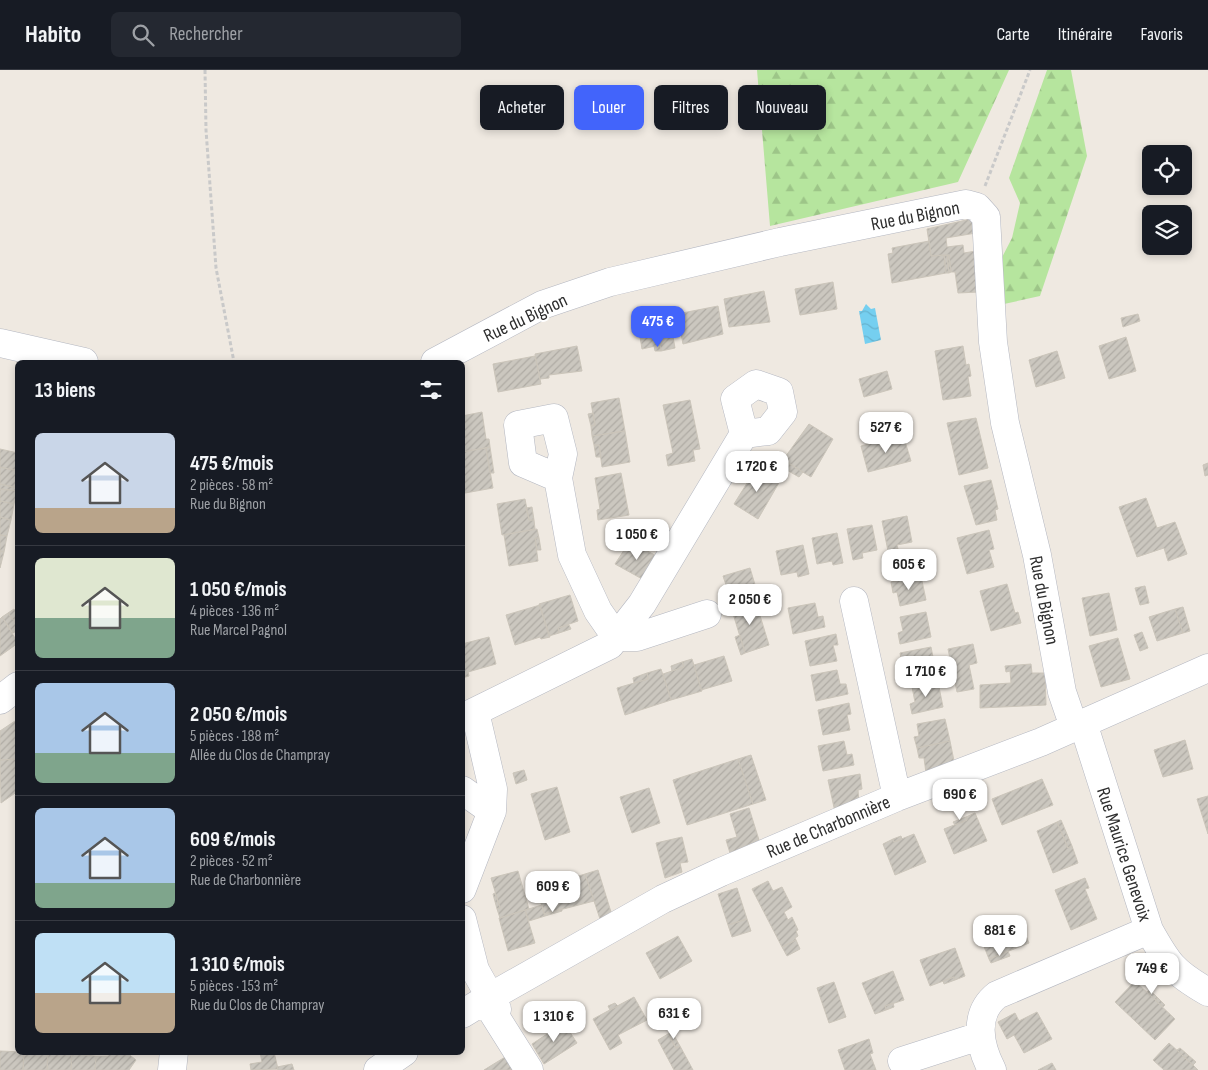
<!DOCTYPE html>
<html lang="fr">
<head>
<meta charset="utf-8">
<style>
	body { margin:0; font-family:"Sofia Sans Condensed",sans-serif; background:#242831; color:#f1f3f6; height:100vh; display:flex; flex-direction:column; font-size:19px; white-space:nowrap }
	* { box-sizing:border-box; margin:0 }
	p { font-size:16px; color:#9ea1a6 }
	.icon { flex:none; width:28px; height:28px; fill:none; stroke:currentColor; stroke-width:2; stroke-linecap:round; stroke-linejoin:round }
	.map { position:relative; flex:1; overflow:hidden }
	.panel { position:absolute; left:15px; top:290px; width:450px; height:695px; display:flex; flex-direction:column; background:#171b24; border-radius:8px; box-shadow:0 2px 8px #0003 }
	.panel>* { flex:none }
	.hud { position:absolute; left:480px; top:15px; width:475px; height:45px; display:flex; gap:10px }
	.tools { position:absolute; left:1142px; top:75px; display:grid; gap:10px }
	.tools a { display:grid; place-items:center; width:50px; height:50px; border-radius:8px; background:#171b24; box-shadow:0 2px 8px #0003; font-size:25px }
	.price { position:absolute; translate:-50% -42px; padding:0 11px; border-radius:10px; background:#fff; color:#222; font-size:16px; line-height:32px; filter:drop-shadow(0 1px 2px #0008) }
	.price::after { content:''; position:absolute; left:50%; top:30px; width:15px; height:11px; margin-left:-8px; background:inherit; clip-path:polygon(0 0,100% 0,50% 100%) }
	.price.selected { background:#4264fb; color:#fff }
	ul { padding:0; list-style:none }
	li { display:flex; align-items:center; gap:15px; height:125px; padding:0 20px }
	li+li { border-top:1px solid #363941 }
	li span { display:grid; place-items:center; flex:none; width:140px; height:100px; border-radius:8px; color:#555 }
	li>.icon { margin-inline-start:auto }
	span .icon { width:60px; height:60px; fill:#fffc; stroke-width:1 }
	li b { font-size:21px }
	h2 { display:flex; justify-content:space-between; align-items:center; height:60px; padding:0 20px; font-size:21px }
	.tag { padding:0 18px; border-radius:8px; background:#171b24; box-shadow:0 2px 8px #0003; font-size:18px; line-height:45px }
	.tag.selected { background:#4264fb; color:#fff }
	header { display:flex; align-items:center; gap:30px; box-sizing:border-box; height:70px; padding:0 25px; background:#171b24; border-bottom:1px solid #363941 }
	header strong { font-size:24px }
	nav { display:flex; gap:28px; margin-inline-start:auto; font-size:18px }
	.search { width:350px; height:45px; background:#242831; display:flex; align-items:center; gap:12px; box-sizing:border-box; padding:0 18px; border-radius:8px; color:#9ea1a6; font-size:19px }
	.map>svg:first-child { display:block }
</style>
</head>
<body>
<header>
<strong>Habito</strong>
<div class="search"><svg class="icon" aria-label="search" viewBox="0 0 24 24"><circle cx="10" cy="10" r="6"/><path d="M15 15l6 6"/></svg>Rechercher</div>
<nav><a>Carte</a><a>Itinéraire</a><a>Favoris</a></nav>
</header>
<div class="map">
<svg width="1208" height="1000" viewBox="0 0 1208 1000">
	<defs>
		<pattern id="forest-firs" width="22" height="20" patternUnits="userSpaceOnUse" patternTransform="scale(1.25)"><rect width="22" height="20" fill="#b6e59e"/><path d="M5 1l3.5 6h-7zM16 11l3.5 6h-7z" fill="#9dc588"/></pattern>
		<pattern id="water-waves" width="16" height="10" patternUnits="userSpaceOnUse" patternTransform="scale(1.25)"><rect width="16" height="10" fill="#75cff0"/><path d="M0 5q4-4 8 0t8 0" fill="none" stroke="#66b2ce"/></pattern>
		<pattern id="building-hatch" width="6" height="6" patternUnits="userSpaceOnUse" patternTransform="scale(1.25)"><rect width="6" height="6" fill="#cbc7bf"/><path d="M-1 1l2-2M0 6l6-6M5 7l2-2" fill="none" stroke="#afaba4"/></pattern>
	</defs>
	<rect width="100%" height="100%" fill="#efe9e1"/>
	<path fill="url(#forest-firs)" d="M757,0H1009L958,112L770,156Z
		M1047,0H1071L1087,86L1040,226L1004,234L997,197L1012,168L1020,133L1009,108Z"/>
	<path fill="url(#water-waves)" d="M866,234L871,239L875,238L881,270L865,274L859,241H862Z"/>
	<path fill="url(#building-hatch)" stroke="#cbc5ba" d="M975,148L976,163L946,168L947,177L963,175L964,183L976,181L979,222L958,223L955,202H951L949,185L931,186L927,159Z
		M929,171L931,186L944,185L946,203L892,213L888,184L893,183L892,178Z
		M944,185H947L949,203H946Z
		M947,185H949L951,202L949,203Z
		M833,212L837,239L800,245L795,219Z
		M764,221L770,252L729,257L724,229Z
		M718,236L723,264L683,274L677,244Z
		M669,244L675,278L661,281L660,275L642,279L637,249Z
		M1138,244L1140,251L1123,257L1121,248Z
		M1126,267L1136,301L1109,309L1099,276Z
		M660,275L661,281H655L654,276Z
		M577,276L582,301L549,305V308L540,309L535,284Z
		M963,276L966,295L969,294L971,306L968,307L971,326L943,330L935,281Z
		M1057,281L1065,308L1036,317L1029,290Z
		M535,286L541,314L498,322L493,294Z
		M887,301L892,319L864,327L859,309Z
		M619,328L625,361L592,366L591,356L595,355L591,333Z
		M690,330L700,379L693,380L695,391L668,396L666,385L673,383L663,335Z
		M482,342L486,369H489L490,377L462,382V346Z
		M593,343L595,355L591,356L588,344Z
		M976,348L988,398L959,405L947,353Z
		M809,354L833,369L811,407L783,390Z
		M625,361L630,392L602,397L599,375H594L592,366Z
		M903,365L911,391L868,402L861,376Z
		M594,375H599L601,387H596Z
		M490,377L494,403H490L486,378Z
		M486,378L493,418L465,423L462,382Z
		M0,379L18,383V401L0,397Z
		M789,393L803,402L799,407L785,399Z
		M1208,393V405L1205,406L1203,395Z
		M0,397L18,401V418L0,414Z
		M757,397L780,411L758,449L734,434Z
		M621,403L629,445L598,450L597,440L600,439L595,408Z
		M991,410L998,439L995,440L997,450L976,455L964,416Z
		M0,414L18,418L17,421L0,419Z
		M0,419L17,421L14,434L0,431Z
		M1146,428L1157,458L1175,452L1187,484L1168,491L1164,478L1137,487L1119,437Z
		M525,429L529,450H534L535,459L502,465L497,434Z
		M0,431L14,434L11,450L0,447Z
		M532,437L534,450H529L526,438Z
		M907,446L912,472L897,475L898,479L888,481L882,451Z
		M0,447L11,450L7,466L0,465Z
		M872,455L877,480L862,483L863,488L853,490L847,459Z
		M537,459L539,468H535L538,491L509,496L504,465Z
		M989,460L994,479L989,480L994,497L967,504L957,468Z
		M837,463L843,493L833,495L832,491L817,494L812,468Z
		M0,465L7,466L4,482L0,481Z
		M535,468H539L541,480H537Z
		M630,471L658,487L644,510L615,494Z
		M803,475L809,504L798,507L797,502L781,505L776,481Z
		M0,481L4,482L0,498Z
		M750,498L759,528L728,538L724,528L730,527L723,506Z
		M921,506L926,530L900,536L897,522L893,523L891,512Z
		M1007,514L1015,543L1018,542L1021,553L991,561L980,521Z
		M726,515L730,527L724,528L721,517Z
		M1145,516L1149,533L1140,535L1135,518Z
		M1109,523L1117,560L1090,566L1082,528Z
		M570,525L578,551L558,558L559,563L549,566L539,534Z
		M758,529L760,538L758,539L769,575L745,583L731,537Z
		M815,533L818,547L823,546L825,557L793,564L788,538Z
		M540,535L550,567L541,569L540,567L515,575L506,545Z
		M1183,537L1190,561L1183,563L1175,539Z
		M14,539L18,544V556L8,543Z
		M1175,539L1183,563L1157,571L1149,547Z
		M926,542L931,567L900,574L898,563L903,561L900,547Z
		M8,543L18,556V560L13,563L2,547Z
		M2,547L18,573L0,586V549Z
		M569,555L571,559L559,563L558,558Z
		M1142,562L1148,578L1140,581L1134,565Z
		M836,564L838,575H833L837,591L810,596L805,571Z
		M740,565L745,583L741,585L735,567Z
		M489,567L496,594L468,602L469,606L462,608V574Z
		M1118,568L1130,609L1101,617L1089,576Z
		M973,574L977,593L969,595L974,619L957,622L948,579Z
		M931,577L936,602L910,608L907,593L902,594L900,583Z
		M724,586L732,611L701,620L694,595Z
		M692,589L702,621L671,630L663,604L684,597L682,592Z
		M682,592L684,597L672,601L671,596Z
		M1031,594L1032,603H1045L1046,635L980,638V615L1011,613L1010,601L1006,602L1005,596Z
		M661,599L671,630L625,645L617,618L648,609L647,603Z
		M837,600L840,614H846L848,624L816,631L811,605Z
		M647,603L648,609L634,613L633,608Z
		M938,612L943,637L912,644L910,634L915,632L912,617Z
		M849,633L851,644L847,645L850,660L823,665L818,640Z
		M18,649V689L0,690V661Z
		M945,649L950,671L917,678L914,667L919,666L917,654Z
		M1185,670L1193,699L1163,707L1154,680Z
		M844,671L847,685L852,684L854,695L823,701L818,676Z
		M950,671L954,691L926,703L924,688H919L917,678Z
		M751,685L766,730L753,734L738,689Z
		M18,689V721L1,733L0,690Z
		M738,689L753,734L687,755L673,710Z
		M524,700L527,710L516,714L513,703Z
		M860,704L862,719L858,720L859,732L835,742L828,710Z
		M1042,709L1053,735L1002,755L992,729Z
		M557,717L570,762L545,770L531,724Z
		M649,718L660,753L632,763L620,727Z
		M1208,726V764L1197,729Z
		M749,738L759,770L730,783L726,770L737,767L730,744Z
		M975,743L987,771L954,784L944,759L967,750L966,747Z
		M966,747L967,750L955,755L953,752Z
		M1061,750L1072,776L1068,778L1057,752Z
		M1057,752L1068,778L1072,776L1078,793L1053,803L1037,761Z
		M914,764L926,792L895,805L883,774L893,769L894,772Z
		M901,766L902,769L894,772L893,769Z
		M682,767L688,792L680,793L682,802L665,808L656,773Z
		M598,800L611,842L600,849L585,804Z
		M518,801L529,839L500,848L497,839L500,838L491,808Z
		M585,804L594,831L544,844L537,819Z
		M1085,808L1089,818L1085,819L1097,849L1071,860L1055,820Z
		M768,811L773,821L782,817L792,837L784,842L788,850L792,847L798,860L796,861L798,866L795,868L796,870L782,877L752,819Z
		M737,818L747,849L728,855L718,824Z
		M495,823L500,838L497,839L493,824Z
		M542,835L545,846L529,851L525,840Z
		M562,839V841L545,846L544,844Z
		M525,840L535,873L508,881L499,848Z
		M1019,848L1029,873L989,889L979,864Z
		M747,849L751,861L732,867L728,855Z
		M678,866L692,891L660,909L646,883Z
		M796,870L800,879L787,886L782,877Z
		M955,878L965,906L955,910L954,907L930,916L920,890Z
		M1008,881L1010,886L991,893L989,889Z
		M893,901L904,930L885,936L886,940L875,944L862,913Z
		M954,907L955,910L944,914L943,911Z
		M1135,911L1175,949L1155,970L1115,932Z
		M834,912L846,947L829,953L817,918Z
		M1150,920L1158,928L1155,930L1147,922Z
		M634,927L647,950L618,965L622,973L610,980L593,949Z
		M1158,928L1165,935L1163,937L1155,930Z
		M615,933L618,936L610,940L608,936Z
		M893,933L894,937L886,940L885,936Z
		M1037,942L1052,969L1024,983L1014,965L1007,969L998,952L1015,943L1019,951Z
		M564,953L577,973L544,994L532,974Z
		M672,962L680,976L676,978L668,964Z
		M668,964L676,978L680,976L693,1000H674L658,970Z
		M869,969L873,983L870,984L876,1000H845L838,980Z
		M1169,973L1193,995L1198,1000H1164L1153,990Z
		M1180,978L1188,985L1185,988L1177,980Z
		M0,981L24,982L23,1000H0Z
		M24,982L48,983L47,1000H23Z
		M111,982H126L136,990L129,1000H95L96,986H108Z
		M260,982H274L278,999L251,1000L250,994L262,992Z
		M48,983L72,984L71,1000H47Z
		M72,984L96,986L95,1000H71Z
		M510,984L520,1000H484Z
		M1188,985L1196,992L1193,995L1185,988Z
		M1052,993L1056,1000H1038Z
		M292,994L294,1000H278L277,997Z"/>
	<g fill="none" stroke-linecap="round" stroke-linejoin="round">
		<defs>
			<path id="minor" d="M0,273L84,292
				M435,292L542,235L610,212L780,172L966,134L977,137L986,147L993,272L1005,353L1037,485L1062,622L1074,657
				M558,408L523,393L518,355L554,348L563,384L558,408L572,485L598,541L616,567H637L707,544
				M854,531L897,727
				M0,630L18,616
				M475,642L493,719L492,741
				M462,648L610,575L642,534L744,364L768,361L783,342L779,322L756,314L735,329L744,364
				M1083,653L1149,860C1168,894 1173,902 1208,922
				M462,720L492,741L462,819
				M462,849L475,900L497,939
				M485,930L529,1000
				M462,944L490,927L663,829L721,802L897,727L1041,672L1208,598
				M902,991L980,966
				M172,1000L174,982
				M378,1000L404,982
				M992,1000C979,975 973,944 997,925L1149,860"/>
		</defs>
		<use href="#minor" stroke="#b4b7c1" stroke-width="29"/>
		<path stroke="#c9c9c9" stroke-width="3" stroke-dasharray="4 2.5" stroke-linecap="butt" d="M205,0L206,60L216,198L234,292
			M985,116L1030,0"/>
		<use href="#minor" stroke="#fff" stroke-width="28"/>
	</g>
	<g text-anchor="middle" stroke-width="4" stroke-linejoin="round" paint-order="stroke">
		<g font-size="19" fill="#2e2e2e" stroke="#fff">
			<text transform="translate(915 145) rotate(-11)" y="7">Rue du Bignon</text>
			<text transform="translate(525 247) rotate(-25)" y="7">Rue du Bignon</text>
			<text transform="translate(1045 530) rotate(79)" y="7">Rue du Bignon</text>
			<text transform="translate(828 756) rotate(-23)" y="7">Rue de Charbonnière</text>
			<text transform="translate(1125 784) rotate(72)" y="7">Rue Maurice Genevoix</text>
		</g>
	</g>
</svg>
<div class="tools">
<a><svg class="icon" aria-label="locate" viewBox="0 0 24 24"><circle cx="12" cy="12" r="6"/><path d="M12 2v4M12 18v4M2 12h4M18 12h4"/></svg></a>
<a><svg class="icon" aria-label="layers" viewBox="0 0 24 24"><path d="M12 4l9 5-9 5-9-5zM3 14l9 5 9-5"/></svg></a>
</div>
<b class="price selected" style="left:658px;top:278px">475 €</b>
<b class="price" style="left:886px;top:384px">527 €</b>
<b class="price" style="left:757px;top:423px">1 720 €</b>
<b class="price" style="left:637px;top:491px">1 050 €</b>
<b class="price" style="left:909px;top:521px">605 €</b>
<b class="price" style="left:750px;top:556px">2 050 €</b>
<b class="price" style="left:926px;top:628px">1 710 €</b>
<b class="price" style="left:960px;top:751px">690 €</b>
<b class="price" style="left:553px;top:843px">609 €</b>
<b class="price" style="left:1000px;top:887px">881 €</b>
<b class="price" style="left:1152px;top:925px">749 €</b>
<b class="price" style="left:674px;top:970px">631 €</b>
<b class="price" style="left:554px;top:973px">1 310 €</b>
<div class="hud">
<a class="tag">Acheter</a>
<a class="tag selected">Louer</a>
<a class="tag">Filtres</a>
<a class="tag">Nouveau</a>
</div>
<section class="panel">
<h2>13 biens<svg class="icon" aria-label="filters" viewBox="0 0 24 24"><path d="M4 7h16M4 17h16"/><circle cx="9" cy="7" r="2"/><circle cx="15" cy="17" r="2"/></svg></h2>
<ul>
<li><span style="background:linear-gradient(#c9d6e8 75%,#b9a48a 0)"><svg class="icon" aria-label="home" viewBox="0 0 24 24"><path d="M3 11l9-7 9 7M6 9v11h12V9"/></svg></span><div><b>475 €/mois</b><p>2 pièces · 58 m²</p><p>Rue du Bignon</p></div></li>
<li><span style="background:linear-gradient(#dfe7d0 60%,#7fa58c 0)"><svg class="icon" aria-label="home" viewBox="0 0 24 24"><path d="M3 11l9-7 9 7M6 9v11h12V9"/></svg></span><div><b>1 050 €/mois</b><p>4 pièces · 136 m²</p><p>Rue Marcel Pagnol</p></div></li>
<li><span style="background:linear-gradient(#a9c7e8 70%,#7fa58c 0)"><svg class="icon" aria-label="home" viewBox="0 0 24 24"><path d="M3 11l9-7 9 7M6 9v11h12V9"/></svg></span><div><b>2 050 €/mois</b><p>5 pièces · 188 m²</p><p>Allée du Clos de Champray</p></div></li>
<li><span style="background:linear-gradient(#a9c7e8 75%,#7fa58c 0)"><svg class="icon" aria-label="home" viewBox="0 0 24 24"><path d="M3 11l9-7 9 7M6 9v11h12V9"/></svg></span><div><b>609 €/mois</b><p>2 pièces · 52 m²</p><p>Rue de Charbonnière</p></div></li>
<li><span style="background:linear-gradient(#bfe0f5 60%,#b9a48a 0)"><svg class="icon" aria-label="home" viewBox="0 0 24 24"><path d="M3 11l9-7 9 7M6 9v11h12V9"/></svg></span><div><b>1 310 €/mois</b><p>5 pièces · 153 m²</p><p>Rue du Clos de Champray</p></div></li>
</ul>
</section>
</div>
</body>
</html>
